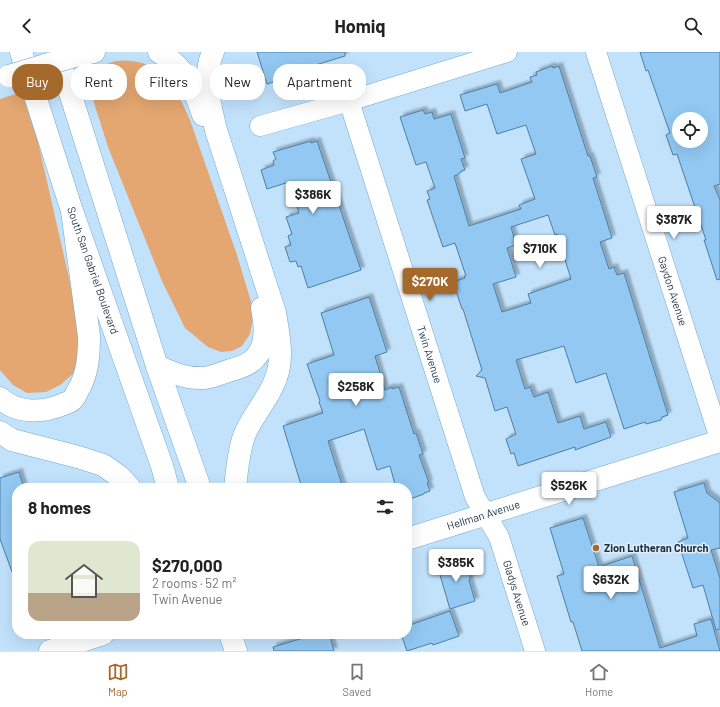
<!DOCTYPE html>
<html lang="en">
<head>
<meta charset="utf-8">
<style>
	body { margin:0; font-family:Barlow,sans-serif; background:#f6f6f6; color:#222; height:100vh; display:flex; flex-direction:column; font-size:15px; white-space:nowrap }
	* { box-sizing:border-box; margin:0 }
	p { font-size:13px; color:#767676 }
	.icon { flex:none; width:22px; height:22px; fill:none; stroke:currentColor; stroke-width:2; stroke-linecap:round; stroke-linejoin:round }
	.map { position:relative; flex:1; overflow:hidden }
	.side { position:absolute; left:12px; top:431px; width:400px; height:156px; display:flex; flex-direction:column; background:#fff; border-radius:16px; box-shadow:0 4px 16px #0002 }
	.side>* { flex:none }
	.guide { position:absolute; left:12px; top:12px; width:400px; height:36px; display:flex; gap:8px }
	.controls { position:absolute; left:672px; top:60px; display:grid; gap:8px }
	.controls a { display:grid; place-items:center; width:36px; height:36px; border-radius:50%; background:#fff; box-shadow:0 4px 16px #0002; font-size:20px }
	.price { position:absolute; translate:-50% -34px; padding:0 9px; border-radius:4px; background:#fff; color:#222; font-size:13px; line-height:26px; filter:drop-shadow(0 1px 2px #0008) }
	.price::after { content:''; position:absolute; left:50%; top:24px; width:12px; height:9px; margin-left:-6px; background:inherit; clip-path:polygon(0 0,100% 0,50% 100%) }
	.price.active { background:#a5692c; color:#fff }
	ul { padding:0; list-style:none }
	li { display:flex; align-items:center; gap:12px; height:100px; padding:0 16px }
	li span { display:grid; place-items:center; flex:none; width:112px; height:80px; border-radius:12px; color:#555 }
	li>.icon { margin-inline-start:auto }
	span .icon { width:48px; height:48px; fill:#fffc; stroke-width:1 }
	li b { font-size:17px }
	h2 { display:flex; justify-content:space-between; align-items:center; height:48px; padding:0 16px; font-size:17px }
	.tag { padding:0 14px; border-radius:16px; background:#fff; box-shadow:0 4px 16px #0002; font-size:14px; line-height:36px }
	.tag.active { background:#a5692c; color:#fff }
	header { display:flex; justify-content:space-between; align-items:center; height:52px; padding:0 16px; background:#fff; font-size:18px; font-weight:700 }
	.dock { display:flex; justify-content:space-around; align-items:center; height:56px; border-top:1px solid #e0e0e0; background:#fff; font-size:11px; color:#767676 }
	.dock a { display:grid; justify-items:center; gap:2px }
	.dock .active { color:#a5692c }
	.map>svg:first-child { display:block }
</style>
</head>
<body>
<header><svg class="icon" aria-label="back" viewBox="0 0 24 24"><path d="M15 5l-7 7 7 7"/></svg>Homiq<svg class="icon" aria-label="search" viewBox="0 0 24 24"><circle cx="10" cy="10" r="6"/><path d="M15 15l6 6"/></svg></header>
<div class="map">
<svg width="720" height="599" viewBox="0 0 720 599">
	<defs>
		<filter id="shadow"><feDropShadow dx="3.5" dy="-3.5" stdDeviation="1" flood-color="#0004"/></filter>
	</defs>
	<rect width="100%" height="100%" fill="#c2e2fc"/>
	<path fill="#e4a771" d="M116,9C121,9 126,8 131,9C165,12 178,40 190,68L237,203L252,253L253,267L250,282L242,294L232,299L221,300L208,295L185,276L162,229L108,95L84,19Z
		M22,40L38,90L69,226L79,281L80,306L73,322L60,333L46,340L27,341L13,333L0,318V47Z"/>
	<path fill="#92c8f2" stroke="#4b7fa6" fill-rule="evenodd" filter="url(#shadow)" d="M257,0H345V4L286,22L287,26L267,32Z
		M640,0H720V132L714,134L720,148V227L717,228L704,188H706L677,102L673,103L666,83L670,81L648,18L646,19ZM679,67H701V89H679Z
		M552,14L553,16L559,14L588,104H590L597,125L593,126L612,186L600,190L609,217L614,215L617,223L624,221L668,363L662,365L661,368L646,372L645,370L624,377L606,321L576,331L564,294L516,308L525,337L530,335L534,345L548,340L558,371L580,364L584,377L606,370L611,385L575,398V395L518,414L514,401L511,402L506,387L516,382L507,355L495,359L485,326L476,324L482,318L463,257H462L453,230L465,226L464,225L466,224L455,191L443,195L427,148L430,147L427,139L435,136L426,110L416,113L400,65L423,58L425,62L432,60L434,67L451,62L465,106L461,107L465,118L461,119V120L458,122V123L454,124L469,174L521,157L519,153L535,147L521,107L536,102L526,73L497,82L487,52L465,59L460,43L497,32L500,41L532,30L530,25L537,23L536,20ZM548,163L555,183L557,182L571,227L528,242L531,251L502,260L493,232L516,225L507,196L516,193L511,175Z
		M311,89V91L317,89L361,218L308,236L301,214L298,215L296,209L290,210L285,195L291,193L288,184L292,182L286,165L299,161L289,130L267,137L261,118L274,113L273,109L276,107L273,100Z
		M369,245L387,300L375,304L385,338L392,335V337L399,335L414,382L416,381L423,402L419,403L429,431H427L430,439L424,441V442L407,448V436H396L390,414L377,418L364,377L328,389L343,436H302L283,374L323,361L319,350L320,349L307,312L334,303L321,261Z
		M19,420L24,436H17V528H15L0,487V426Z
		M704,431L707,441L720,451V496L711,498L720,526V577L716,578L703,533L693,536L678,490L688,486L674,440Z
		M583,466L599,515L632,504L660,596L697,584L694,572L711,567L720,599H582L573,570H571L557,524L564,522L550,476Z
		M452,508L453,511L464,508L470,524V528H469L475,549L450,557L437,513Z
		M450,559L459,584L433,593L432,591L407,599L401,582H407V574Z
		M317,582H329L334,599H274L273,595Z"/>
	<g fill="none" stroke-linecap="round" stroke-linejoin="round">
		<defs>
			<g id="minor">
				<path id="s1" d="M596,0L720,387"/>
				<path id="s2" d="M349,49L475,445L499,485L535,599"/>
				<path d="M260,74L349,49L507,0"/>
			</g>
			<g id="tertiary">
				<path id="s3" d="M407,487L720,389"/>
				<path d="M50,599L103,582"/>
			</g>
			<g id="secondary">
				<path id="s4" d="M21,0L72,159L162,414L168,436"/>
				<path d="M57,0L157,314L200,436"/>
				<path d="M230,582L236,599"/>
			</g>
			<path id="motorway" d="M159,0C185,16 194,35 203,63
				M213,0C202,25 210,53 216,78L275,261C279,285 285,310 273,333C265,351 251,366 244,384C238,401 237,419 235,436
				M75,4L94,0
				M157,314C172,321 187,327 204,326C213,325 222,321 231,318C239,316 249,313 255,306C268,293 265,272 262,256
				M0,346C17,362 43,361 64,352C66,351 70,350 72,348C74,346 76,343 77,340C88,323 89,303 89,284L72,159
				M0,380L12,388L78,405L103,413L120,425L130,436"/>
		</defs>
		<use href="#minor" stroke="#73a8d0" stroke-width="21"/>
		<use href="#tertiary" stroke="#73a8d0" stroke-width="23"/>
		<use href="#secondary" stroke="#73a8d0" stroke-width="23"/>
		<use href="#motorway" stroke="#73a8d0" stroke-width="23"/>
		<use href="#minor" stroke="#fff" stroke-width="20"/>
		<use href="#tertiary" stroke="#fff" stroke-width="22"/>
		<use href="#secondary" stroke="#fff" stroke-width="22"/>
		<use href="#motorway" stroke="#fff" stroke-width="22"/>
		<defs>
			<path id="motorway-bridge" d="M9,24L75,4"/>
		</defs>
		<use href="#motorway-bridge" stroke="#73a8d0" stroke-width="23" stroke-linecap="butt"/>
		<use href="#motorway-bridge" stroke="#fff" stroke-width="22"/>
	</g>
	<circle fill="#a5692c" stroke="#e2edf5" stroke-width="1.5" cx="596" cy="496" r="4"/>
	<g text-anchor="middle" stroke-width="3" stroke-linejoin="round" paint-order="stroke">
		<g font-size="11" fill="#1b3142" stroke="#e2edf5">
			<text dy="4" stroke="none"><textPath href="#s4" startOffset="230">South San Gabriel Boulevard</textPath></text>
			<text dy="4" stroke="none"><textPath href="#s1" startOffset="251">Gaydon Avenue</textPath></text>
			<text dy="4" stroke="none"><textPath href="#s2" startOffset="266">Twin Avenue</textPath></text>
			<text dy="4" stroke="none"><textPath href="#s3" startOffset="80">Hellman Avenue</textPath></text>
			<text dy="4" stroke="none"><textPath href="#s2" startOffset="521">Gladys Avenue</textPath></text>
		</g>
		<g font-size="11" font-weight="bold" fill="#1b3142" stroke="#e2edf5" text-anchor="start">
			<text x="604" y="500">Zion Lutheran Church</text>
		</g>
	</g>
</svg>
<div class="controls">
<a><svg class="icon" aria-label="locate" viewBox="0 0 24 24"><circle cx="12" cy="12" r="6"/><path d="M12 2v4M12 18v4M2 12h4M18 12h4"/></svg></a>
</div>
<b class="price" style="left:313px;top:163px">$386K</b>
<b class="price" style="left:674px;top:188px">$387K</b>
<b class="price" style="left:540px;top:217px">$710K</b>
<b class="price active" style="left:430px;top:250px">$270K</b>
<b class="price" style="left:356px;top:355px">$258K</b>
<b class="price" style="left:569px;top:454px">$526K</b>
<b class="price" style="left:456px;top:531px">$385K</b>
<b class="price" style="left:611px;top:548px">$632K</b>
<div class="guide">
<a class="tag active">Buy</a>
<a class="tag">Rent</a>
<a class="tag">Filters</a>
<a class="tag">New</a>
<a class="tag">Apartment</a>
</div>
<section class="side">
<h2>8 homes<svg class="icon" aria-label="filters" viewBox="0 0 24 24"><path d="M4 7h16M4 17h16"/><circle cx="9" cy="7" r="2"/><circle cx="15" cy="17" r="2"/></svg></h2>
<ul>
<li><span style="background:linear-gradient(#dfe7d0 65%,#b9a48a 0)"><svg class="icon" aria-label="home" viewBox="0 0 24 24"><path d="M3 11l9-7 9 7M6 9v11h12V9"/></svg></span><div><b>$270,000</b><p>2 rooms · 52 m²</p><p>Twin Avenue</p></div></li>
</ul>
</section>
</div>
<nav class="dock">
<a class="active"><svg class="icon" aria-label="map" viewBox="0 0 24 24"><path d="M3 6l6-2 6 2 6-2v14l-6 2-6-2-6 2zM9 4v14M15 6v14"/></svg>Map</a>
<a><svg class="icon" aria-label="saved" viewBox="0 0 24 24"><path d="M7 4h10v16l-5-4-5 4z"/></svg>Saved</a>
<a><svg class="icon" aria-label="home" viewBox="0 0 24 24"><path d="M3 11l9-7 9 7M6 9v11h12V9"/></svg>Home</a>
</nav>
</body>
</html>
